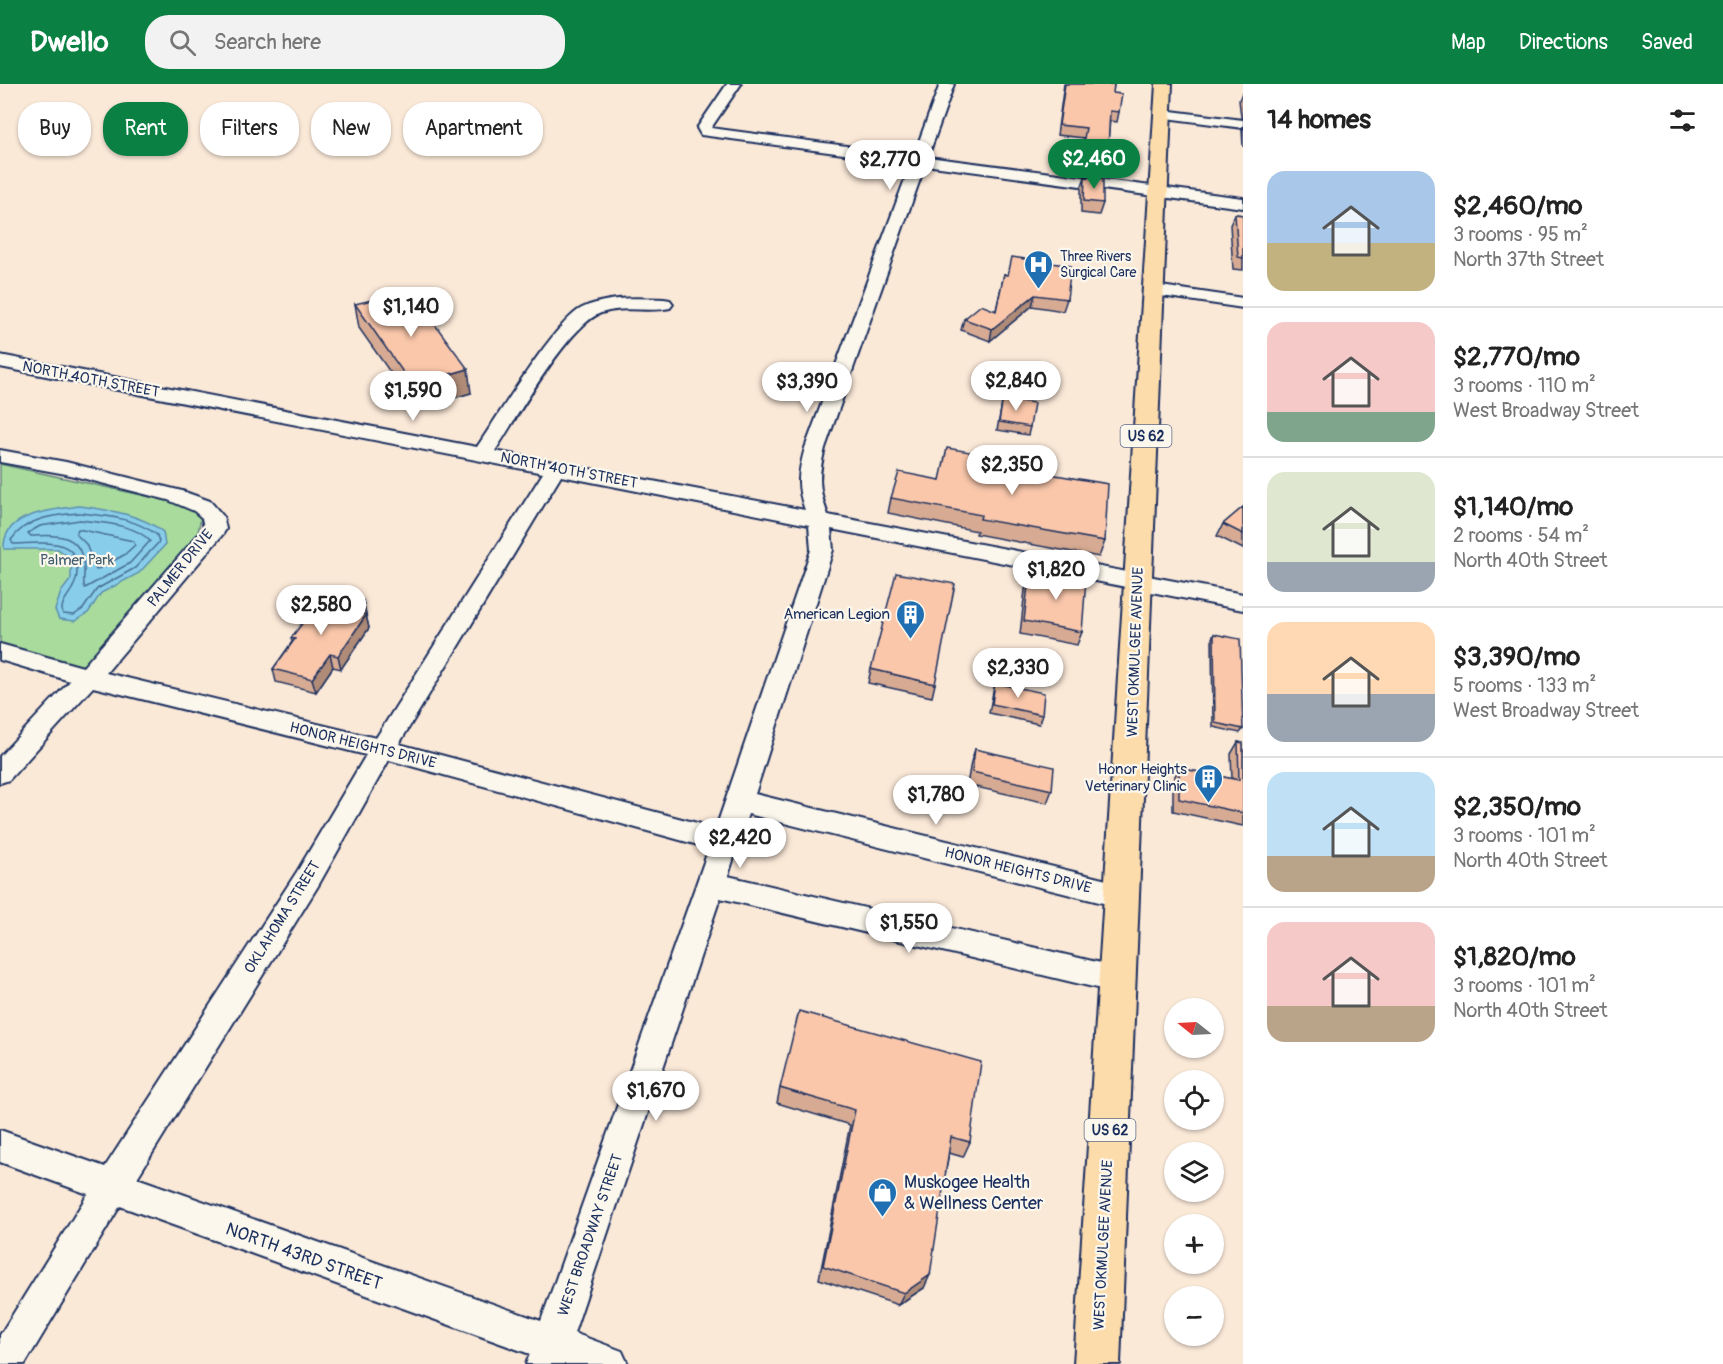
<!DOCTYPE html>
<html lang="en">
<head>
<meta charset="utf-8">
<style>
	body { margin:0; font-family:Pangolin,sans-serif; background:#f2f2f2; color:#222; height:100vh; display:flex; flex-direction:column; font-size:22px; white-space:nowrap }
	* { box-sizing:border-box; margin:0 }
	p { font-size:20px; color:#767676 }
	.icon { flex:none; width:33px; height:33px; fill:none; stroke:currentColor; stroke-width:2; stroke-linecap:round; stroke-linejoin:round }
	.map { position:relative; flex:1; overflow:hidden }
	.details { display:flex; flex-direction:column; background:#fff; width:480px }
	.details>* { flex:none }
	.guide { position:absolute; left:18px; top:18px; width:570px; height:54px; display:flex; gap:12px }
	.needle { width:39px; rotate:288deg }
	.buttons { position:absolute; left:1164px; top:914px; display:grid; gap:12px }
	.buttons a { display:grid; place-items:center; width:60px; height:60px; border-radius:50%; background:#fff; box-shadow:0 2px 4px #0004; font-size:30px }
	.price { position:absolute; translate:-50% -51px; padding:0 14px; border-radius:21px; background:#fff; color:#222; font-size:20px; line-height:39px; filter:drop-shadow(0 2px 3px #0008) }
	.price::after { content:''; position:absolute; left:50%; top:36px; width:18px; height:14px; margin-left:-9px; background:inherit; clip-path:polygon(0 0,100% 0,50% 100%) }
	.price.current { background:#0b8043; color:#fff }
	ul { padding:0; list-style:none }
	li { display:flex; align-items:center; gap:18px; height:150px; padding:0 24px }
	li+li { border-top:2px solid #e0e0e0 }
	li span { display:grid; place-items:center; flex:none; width:168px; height:120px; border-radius:18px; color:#555 }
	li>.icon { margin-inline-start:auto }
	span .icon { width:72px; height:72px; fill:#fffc; stroke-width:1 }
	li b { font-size:26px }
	h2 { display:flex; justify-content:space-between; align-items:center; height:72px; padding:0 24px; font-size:26px }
	.pill { padding:0 21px; border-radius:24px; background:#fff; box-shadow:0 2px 4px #0004; font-size:21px; line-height:54px }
	.pill.current { background:#0b8043; color:#fff }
	header { display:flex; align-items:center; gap:36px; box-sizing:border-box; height:84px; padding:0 30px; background:#0b8043; color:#fff }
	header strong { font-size:28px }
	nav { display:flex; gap:33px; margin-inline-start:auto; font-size:21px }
	.search { width:420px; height:54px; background:#f2f2f2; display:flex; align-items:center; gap:15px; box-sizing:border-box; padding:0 21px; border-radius:24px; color:#767676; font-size:22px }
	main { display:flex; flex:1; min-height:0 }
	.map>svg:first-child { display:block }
</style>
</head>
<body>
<header>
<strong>Dwello</strong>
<div class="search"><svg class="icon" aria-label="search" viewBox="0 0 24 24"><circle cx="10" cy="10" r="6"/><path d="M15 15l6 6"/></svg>Search here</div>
<nav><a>Map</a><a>Directions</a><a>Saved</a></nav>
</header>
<main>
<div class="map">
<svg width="1243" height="1280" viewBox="0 0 1243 1280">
	<rect width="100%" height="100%" fill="#fbe9d8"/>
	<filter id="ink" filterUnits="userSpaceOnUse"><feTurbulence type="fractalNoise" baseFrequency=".0167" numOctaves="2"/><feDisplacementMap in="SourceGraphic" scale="12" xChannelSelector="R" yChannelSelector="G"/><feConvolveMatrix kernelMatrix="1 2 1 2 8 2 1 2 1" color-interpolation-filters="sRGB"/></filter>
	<g filter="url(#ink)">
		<path fill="#a8db9c" stroke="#62857d" stroke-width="1.5" d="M0,380L192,422L201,433L196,459L81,586L0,560Z"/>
		<path fill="#88cde9" stroke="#5c8eb1" stroke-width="1.5" d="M79,422C107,426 141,430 163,448L165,461L139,489L101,509L88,529L75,537L59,535L55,526L61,508L71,495V481L66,471L58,465H4C2,428 54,426 79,422Z"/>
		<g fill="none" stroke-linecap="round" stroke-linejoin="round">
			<path stroke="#476e96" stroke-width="1.5" d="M80,429C107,432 135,434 157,451L159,458L135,484L97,505L83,525L74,531L63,530C59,521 68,512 72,505C77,497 78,486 76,477C70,452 32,460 13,460L11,456C27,433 54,431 80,429Z
				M80,436C102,439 135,440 150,457L130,479L85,504C82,498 85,492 84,485C82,449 59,451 31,452L28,449L40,442Z
				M78,445L133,457L135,461L124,471L96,486L86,460L76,450Z"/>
			<defs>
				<path id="minor" d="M727,0H741L711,44L914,71L940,0H954L928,73L1243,114V124L925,81L825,364C818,392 818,404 828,431L1243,510V526L831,445L833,466L755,710L1123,800L1133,804L1137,812L1133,820L1123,824L748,730L728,792L1118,883L1129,887L1133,896L1129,905L1118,909L720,814L574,1249L622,1267L628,1280H526L530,1270L120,1122L25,1280H0V1251L88,1110L0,1078V1046L105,1083L298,786L366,671L93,603L9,696L0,699V672L70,597L0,576V560L83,583L204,444L202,434L194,427L168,416L66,390L0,378V366L66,378L182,407L210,417L223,432L226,445L223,450L106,589L376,654L543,389L0,283V271L477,363C497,334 555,237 582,224C608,212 637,214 664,215L670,216L673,220L670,224C648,229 624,221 601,229C568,241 516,335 495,367L805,426C796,402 798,389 805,364L911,79L701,51L697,44ZM561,392L809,441L811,466L716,744L399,660ZM389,676L709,764L541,1237L137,1094L318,802Z
					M1163,26L1243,36V44L1158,33L1156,30Z
					M1154,201L1243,214V224L1148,210L1145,206L1148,202Z"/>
				<path id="major" d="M1156,0H1172L1120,1280H1074Z"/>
			</defs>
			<use href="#minor" stroke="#1b2f5e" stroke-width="4"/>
			<use href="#major" stroke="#1b2f5e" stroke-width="4"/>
			<use href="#minor" fill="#fbf7ec" fill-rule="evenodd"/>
			<use href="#major" fill="#fddcac" fill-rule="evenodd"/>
		</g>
		<path fill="#d7ab93" stroke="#1b2f5e" stroke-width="1.5" d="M1064,0H1114L1113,9L1119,28L1117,38L1110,37L1105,83L1102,93L1082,91V86L1077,85L1084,54L1057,51Z
			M1242,9H1243V35L1241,33L1239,16Z
			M1243,42V63L1242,46Z
			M1085,93L1103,119L1099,131L1081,129V104Z
			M1235,130L1243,131V186L1233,185L1230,141Z
			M1004,190L1067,215L1063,227L1032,222L990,257L961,246L964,235L996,226Z
			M355,220L471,309L416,325L359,244Z
			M1003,314L1030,343L1028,351L997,346Z
			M969,376L1105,457L1099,473L976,450L977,447L888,429L891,414L940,396Z
			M1243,423V465L1217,452L1223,440Z
			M1039,486L1082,548L1077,561L1020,550L1025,506L1029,493L1037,494Z
			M363,517L366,530L365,531H366L369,544L341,585L333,583L316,608L276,598L273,585L292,558L291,554L321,523Z
			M1214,550L1243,645L1240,649L1213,643L1212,554Z
			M871,585L935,600L932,613L868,599Z
			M995,599L1042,631L1039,640L989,629L993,608Z
			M1238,658L1243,659V742L1173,727V696L1179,684L1232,695L1231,670Z
			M975,665L1052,706L1047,719L967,701L971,678Z
			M780,1004L970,1058L963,1073L949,1069L924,1204L898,1221L819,1195L850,1041L777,1019Z"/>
		<path fill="#af8b78" stroke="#1b2f5e" stroke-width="1.5" d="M1035,211L1032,222L990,257L992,245Z
			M468,285L471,309L416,325L412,301Z
			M363,517L366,530L357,542L354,528Z
			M366,531L369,544L341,585L338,572Z
			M330,570L333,583L316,608L312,595Z
			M930,1191L924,1204L898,1221L904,1209Z"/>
		<path fill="#fac7ab" stroke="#1b2f5e" stroke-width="1.5" d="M1065,0H1114L1113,9L1122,10L1119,28L1110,27L1108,64L1105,83L1085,80V76L1080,75L1086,44L1059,41Z
			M1085,93L1103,95V119L1084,117Z
			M1235,130L1243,131V174L1238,173Z
			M1012,173L1071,182L1067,215L1035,211L992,245L964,235L981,221L996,227L1004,190L1008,191Z
			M410,207L468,285L412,301L355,220Z
			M1003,314L1034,319L1030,343L999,338Z
			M947,364L970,368L969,376L1108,400L1105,457L980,435L981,431L891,414L899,388L940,396Z
			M1243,423V450L1223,440Z
			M1039,486L1086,495L1082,548L1024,537L1029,493L1039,495Z
			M896,489L955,500L935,600L871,585Z
			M331,510L363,517L354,528L366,531L338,572L330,570L312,595L273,585L295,555L291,554L316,521L321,523Z
			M1214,550L1240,555L1243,645L1215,639Z
			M995,599L1044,609L1042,631L992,620Z
			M1238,658L1243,659V729L1179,715V684L1239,696Z
			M975,665L1054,683L1052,706L972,688Z
			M799,927L981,978L970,1058L951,1053L930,1191L904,1209L823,1182L855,1026L780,1004Z"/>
	</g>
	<defs>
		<symbol id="hospital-pin" viewBox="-11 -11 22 30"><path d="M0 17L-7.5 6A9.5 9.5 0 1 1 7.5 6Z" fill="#1f6fb2" stroke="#fbf7ec"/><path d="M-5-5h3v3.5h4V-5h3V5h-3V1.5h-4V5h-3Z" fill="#fff"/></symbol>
		<symbol id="building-pin" viewBox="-11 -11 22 30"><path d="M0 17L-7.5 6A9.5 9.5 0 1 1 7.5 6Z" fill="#1f6fb2" stroke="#fbf7ec"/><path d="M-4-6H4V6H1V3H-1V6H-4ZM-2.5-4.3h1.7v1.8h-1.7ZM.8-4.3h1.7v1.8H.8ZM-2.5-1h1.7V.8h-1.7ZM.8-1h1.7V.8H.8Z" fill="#fff"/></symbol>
		<symbol id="shop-pin" viewBox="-11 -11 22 30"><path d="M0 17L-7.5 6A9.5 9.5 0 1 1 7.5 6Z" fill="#1f6fb2" stroke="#fbf7ec"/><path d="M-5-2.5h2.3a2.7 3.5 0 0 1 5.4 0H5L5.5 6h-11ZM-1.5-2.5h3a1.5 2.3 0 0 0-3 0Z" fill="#fff"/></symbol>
	</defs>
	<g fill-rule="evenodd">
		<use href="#hospital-pin" x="1022" y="164" width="33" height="45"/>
		<use href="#building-pin" x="894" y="514" width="33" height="45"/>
		<use href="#building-pin" x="1192" y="678" width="33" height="45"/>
		<use href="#shop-pin" x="866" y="1092" width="33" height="45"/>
	</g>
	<g text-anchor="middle" stroke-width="4.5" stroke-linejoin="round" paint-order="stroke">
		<g font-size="14" fill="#1b2f5e" stroke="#fbf7ec" text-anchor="start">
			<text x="1060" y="177">Three Rivers<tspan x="1060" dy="16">Surgical Care</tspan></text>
		</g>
		<g fill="#fbf7ec" stroke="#5e6b89" stroke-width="1.5">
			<rect x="1120.5" y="341" width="51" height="22" rx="4.5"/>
			<rect x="1084.5" y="1035" width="51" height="22" rx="4.5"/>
		</g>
		<g font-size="14" font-weight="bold" fill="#1b2f5e">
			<text x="1146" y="357">US 62</text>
			<text x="1110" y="1051">US 62</text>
		</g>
		<g font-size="15" fill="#1b2f5e" stroke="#fbf7ec">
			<text transform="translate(91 295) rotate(11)" y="5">NORTH 40TH STREET</text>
			<text transform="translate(569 386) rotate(11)" y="5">NORTH 40TH STREET</text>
			<text transform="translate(180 484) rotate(-51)" y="5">PALMER DRIVE</text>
			<text transform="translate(1135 568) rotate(-88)" y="5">WEST OKMULGEE AVENUE</text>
			<text transform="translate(363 661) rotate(14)" y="5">HONOR HEIGHTS DRIVE</text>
			<text transform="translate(1018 786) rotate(14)" y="5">HONOR HEIGHTS DRIVE</text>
			<text transform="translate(282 833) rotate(-58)" y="5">OKLAHOMA STREET</text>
			<text transform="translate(590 1151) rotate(-71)" y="5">WEST BROADWAY STREET</text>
			<text transform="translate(1103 1161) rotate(-87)" y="5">WEST OKMULGEE AVENUE</text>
		</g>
		<g font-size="15" fill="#3e5a6e" stroke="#fbf7ec">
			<text x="77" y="481">Palmer Park</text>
		</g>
		<g font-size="15" fill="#1b2f5e" stroke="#fbf7ec" text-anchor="end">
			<text x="890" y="535">American Legion</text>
			<text x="1187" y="690">Honor Heights<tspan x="1187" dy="17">Veterinary Clinic</tspan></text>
		</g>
		<g font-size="18" fill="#1b2f5e" stroke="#fbf7ec" text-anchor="start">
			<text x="904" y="1104">Muskogee Health<tspan x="904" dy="21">&amp; Wellness Center</tspan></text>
		</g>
		<g font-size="18" fill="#1b2f5e" stroke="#fbf7ec">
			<text transform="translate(304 1172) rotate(20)" y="6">NORTH 43RD STREET</text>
		</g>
	</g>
</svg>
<div class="buttons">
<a><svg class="needle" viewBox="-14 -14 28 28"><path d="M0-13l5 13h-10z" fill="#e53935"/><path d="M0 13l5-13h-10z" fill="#767676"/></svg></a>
<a><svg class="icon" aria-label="locate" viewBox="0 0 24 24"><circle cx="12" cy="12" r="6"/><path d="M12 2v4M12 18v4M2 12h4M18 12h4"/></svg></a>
<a><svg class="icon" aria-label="layers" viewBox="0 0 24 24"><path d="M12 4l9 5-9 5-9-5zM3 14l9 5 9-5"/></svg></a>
<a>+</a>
<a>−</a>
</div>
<b class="price current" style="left:1094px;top:106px">$2,460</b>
<b class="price" style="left:890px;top:107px">$2,770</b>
<b class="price" style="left:411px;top:254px">$1,140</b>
<b class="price" style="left:1016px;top:328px">$2,840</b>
<b class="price" style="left:807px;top:329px">$3,390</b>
<b class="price" style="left:413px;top:338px">$1,590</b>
<b class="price" style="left:1012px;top:412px">$2,350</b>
<b class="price" style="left:1056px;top:517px">$1,820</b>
<b class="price" style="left:321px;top:552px">$2,580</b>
<b class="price" style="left:1018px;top:615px">$2,330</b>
<b class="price" style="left:936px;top:742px">$1,780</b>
<b class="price" style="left:740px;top:785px">$2,420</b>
<b class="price" style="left:909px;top:870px">$1,550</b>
<b class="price" style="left:656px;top:1038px">$1,670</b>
<div class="guide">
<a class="pill">Buy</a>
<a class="pill current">Rent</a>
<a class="pill">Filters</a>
<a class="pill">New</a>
<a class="pill">Apartment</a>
</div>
</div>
<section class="details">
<h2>14 homes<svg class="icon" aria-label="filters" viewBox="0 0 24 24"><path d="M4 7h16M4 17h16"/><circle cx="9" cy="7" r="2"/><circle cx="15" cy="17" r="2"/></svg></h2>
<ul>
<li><span style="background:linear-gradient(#a9c7e8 60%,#c2b280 0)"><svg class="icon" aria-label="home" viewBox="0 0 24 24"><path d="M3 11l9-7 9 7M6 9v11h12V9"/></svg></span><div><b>$2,460/mo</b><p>3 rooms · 95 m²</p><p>North 37th Street</p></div></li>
<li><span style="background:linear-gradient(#f6c9c9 75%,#7fa58c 0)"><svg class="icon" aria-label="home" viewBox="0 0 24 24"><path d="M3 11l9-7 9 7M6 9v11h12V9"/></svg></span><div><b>$2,770/mo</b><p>3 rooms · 110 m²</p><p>West Broadway Street</p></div></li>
<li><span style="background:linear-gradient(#dfe7d0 75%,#9aa5b1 0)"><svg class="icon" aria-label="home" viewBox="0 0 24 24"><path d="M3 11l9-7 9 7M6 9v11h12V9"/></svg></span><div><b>$1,140/mo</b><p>2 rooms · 54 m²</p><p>North 40th Street</p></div></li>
<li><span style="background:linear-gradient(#ffd9b3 60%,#9aa5b1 0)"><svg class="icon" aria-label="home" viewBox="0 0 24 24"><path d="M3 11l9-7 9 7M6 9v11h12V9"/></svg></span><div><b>$3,390/mo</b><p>5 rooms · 133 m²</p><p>West Broadway Street</p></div></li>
<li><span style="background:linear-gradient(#bfe0f5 70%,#b9a48a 0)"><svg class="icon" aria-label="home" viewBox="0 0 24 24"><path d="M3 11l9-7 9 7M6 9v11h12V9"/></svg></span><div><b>$2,350/mo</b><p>3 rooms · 101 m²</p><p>North 40th Street</p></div></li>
<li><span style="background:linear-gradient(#f6c9c9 70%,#b9a48a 0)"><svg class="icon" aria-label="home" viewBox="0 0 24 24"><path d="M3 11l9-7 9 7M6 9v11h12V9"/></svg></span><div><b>$1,820/mo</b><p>3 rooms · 101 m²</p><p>North 40th Street</p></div></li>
</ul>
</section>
</main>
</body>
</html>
